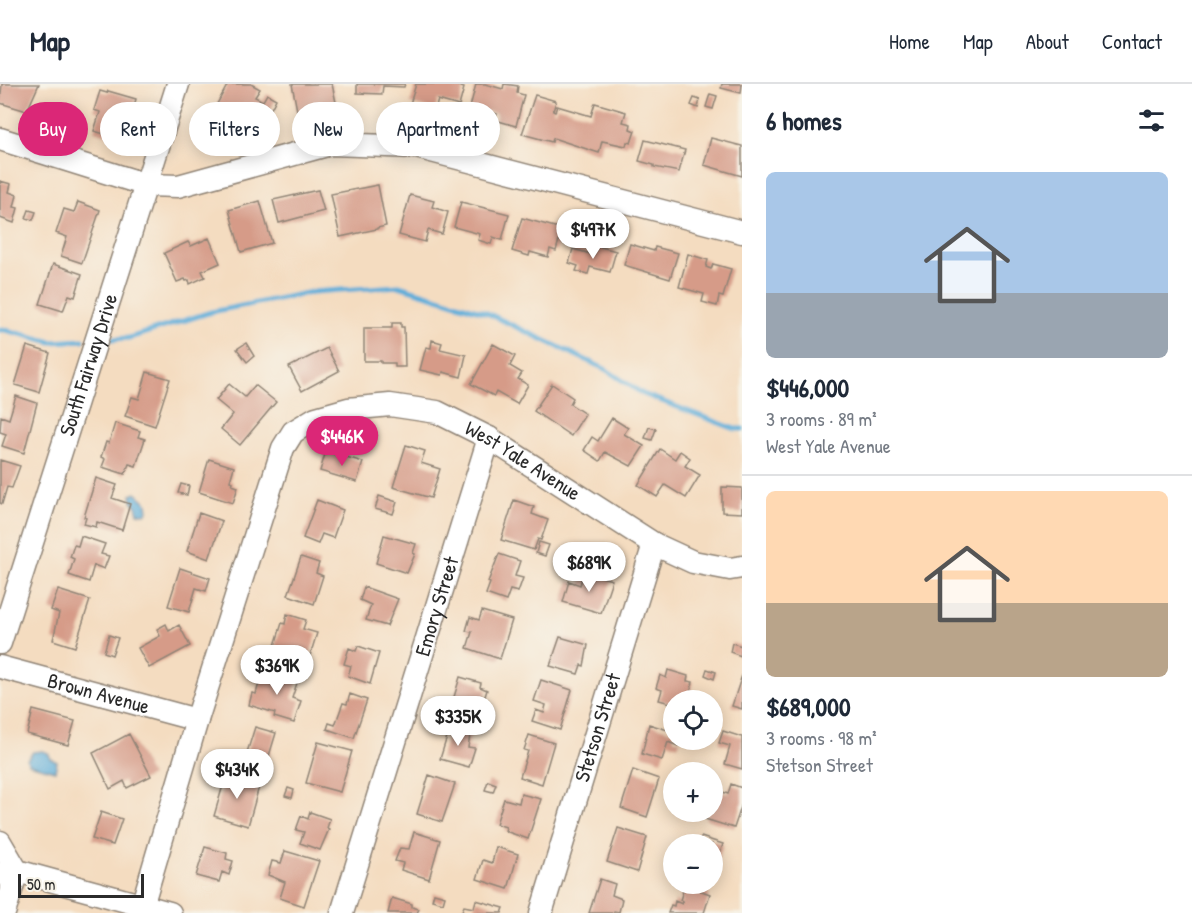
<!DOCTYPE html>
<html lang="en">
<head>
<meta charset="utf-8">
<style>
	body { margin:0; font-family:"Patrick Hand",sans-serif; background:#f6f6f7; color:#1f2937; height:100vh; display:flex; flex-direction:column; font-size:22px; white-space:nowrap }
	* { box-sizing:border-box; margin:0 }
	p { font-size:20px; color:#747a83 }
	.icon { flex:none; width:33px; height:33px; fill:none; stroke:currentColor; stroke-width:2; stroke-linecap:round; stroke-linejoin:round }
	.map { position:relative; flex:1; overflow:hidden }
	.sheet { display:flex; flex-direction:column; background:#fff; width:450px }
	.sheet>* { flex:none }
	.guide { position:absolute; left:18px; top:18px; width:570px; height:54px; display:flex; gap:12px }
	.controls { position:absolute; left:663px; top:606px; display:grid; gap:12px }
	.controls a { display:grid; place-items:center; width:60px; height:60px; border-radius:50%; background:#fff; box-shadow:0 3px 15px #0003; font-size:30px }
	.scale { position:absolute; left:18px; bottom:15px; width:126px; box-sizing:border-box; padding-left:6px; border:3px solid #2b2b2b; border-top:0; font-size:16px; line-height:21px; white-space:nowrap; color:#2b2b2b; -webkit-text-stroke:4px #f7f3e8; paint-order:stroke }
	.price { position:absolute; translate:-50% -51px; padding:0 14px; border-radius:21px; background:#fff; color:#222; font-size:20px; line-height:39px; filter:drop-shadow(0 2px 3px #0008) }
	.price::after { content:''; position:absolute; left:50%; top:36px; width:18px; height:14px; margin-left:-9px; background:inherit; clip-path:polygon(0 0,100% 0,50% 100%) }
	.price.current { background:#db2777; color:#fff }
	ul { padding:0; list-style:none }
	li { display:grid; align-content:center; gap:12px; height:318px; padding:0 24px }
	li+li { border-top:2px solid #e0e1e3 }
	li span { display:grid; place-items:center; height:186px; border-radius:9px; color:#555 }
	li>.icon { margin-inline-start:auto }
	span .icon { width:108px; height:108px; fill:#fffc; stroke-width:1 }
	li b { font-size:26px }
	h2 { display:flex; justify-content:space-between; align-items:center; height:72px; padding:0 24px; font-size:26px }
	.tag { padding:0 21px; border-radius:27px; background:#fff; box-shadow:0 3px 15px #0003; font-size:21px; line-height:54px }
	.tag.current { background:#db2777; color:#fff }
	header { display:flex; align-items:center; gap:36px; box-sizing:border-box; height:84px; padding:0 30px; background:#fff; border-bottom:2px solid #e0e1e3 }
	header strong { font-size:28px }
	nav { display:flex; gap:33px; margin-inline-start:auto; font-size:21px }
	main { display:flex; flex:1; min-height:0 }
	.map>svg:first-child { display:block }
</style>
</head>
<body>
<header>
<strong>Map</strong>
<nav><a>Home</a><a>Map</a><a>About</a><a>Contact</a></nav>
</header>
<main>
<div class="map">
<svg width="742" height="829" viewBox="0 0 742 829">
	<rect width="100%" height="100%" fill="#f7f3e8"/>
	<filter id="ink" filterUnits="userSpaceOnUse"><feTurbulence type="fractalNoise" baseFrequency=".0167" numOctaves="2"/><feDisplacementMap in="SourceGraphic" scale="12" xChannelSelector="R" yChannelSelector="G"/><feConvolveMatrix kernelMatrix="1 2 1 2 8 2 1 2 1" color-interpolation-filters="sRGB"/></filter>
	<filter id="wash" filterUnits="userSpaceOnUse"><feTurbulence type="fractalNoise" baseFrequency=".008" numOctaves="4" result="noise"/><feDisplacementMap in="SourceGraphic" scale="24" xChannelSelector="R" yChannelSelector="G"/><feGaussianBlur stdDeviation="1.35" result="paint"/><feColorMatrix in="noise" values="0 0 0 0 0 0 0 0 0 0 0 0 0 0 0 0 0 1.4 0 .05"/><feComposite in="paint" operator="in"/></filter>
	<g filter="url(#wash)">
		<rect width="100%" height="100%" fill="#f4dcc0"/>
		<path fill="#5fadd9" stroke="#456c82" stroke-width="1.5" d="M136,409L147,419L148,427L145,430L138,429L136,422L132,417L131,411Z
			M43,667L48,669L51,675L57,678L55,687L29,680L27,676L33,668Z"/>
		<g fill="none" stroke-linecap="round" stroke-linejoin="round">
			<path stroke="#5fadd9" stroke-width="5" d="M0,246L1,245L52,258L83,256
				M112,255L129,254L211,228L312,208L399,202L487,229L605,285L643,310L735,345H742"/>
		</g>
		<g id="blocks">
			<path fill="#d69b88" d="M2,0H39L27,27L0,19Z
				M228,0H251L260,5L255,13L263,17L267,10L276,15L261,44L217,20Z
				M292,0H332L337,23L326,25V27L298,32Z
				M357,0H405L404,3L383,2L382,10L357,9Z
				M416,0H458V2L464,4L459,22L438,16L435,26L410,20Z
				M476,0H485L503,5L504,0L518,2L517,9L524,11L516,42L495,36L497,30L487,27L484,40L467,35Z
				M722,0H742L741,9L721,4Z
				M100,7L107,9L108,7L136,15L131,33L125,31L118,54L94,47L100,28L94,26Z
				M710,10L717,12L713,25L706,23Z
				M535,11L556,17L553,27L555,28L557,22L591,32L595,19L626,28L623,38L631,40L630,45L635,47L631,59L627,58L626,62L602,57L599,69L553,54L552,58L522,50Z
				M694,14L700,16L698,24L691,21Z
				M711,54L742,62V92L704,81Z
				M645,56L685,66L679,88L654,83V81L639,77Z
				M0,97L11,100L9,108L17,111L14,123L18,124L14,139L0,134Z
				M378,101L386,142L377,144V145L340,153L331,110Z
				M318,106L324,127L279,139L273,116Z
				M410,111L434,117L432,123L448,128L442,150L428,146L425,158L399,151Z
				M260,117L272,159L241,168L229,126Z
				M78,118L100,126L82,179L61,172L67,153L56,149L64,125L74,128Z
				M461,118L509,130L502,156L493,153L491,160L478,156L480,150L454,143Z
				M29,126L36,128L33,136L26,134Z
				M522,134L562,145L556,167L550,165L548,173L530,168L529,172L512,167Z
				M209,154L220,179L202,187L205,193L190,200L189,196L186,197L185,195L177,198L164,169L188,158L191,162Z
				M630,160L654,167L655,163L678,169L670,195L624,181Z
				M597,162L616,167L610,188L590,183L588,190L576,187L578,182L569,179L573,165L594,171Z
				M688,170L708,176L706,183L711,185L713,180L731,185L723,213L719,212L717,222L702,218L704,210L679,203Z
				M53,180L82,190L75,213L69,211L63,227L40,220Z
				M392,239H401V243H404L405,283H395V279H381V277H364V244H392Z
				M432,256L442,259L440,265L466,271L461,293L443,288L442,291L420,286L426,263L431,264Z
				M246,259L254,272L247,278L237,265Z
				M493,260L515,272L510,282L522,289L518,295L528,301L517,320L496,308L494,312L471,300Z
				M27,262L50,269L39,308L15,301Z
				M327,264L339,287L302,307L289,283Z
				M147,288L170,295L155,342L125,332L132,313L139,315Z
				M229,300L245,313L255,301L276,318L240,361L221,345L233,330L216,316Z
				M552,300L573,314L570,320L585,330L571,352L534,327Z
				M16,312L37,319L24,369L2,362L6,350L0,348L1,332L9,335Z
				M612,334L628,344L624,350L644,362L631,382L605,368L600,377L584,366L592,353L598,357Z
				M115,339L140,347L138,353L145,355L136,382L129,380L125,390L102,383L105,375L101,373L106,358L109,359Z
				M649,343L656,345L652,356L645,354Z
				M406,361L425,367L421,379L440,385L431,414L393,403Z
				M660,365L675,375L680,367L690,374L685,382L700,391L686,414L665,401L657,413L638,401Z
				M326,367L363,378L357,398L320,387Z
				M209,375L234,383L230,397L233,398L232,401L238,403L233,419L199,408Z
				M0,376L20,382L12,404L7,403L2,420L0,419Z
				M96,394L117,401L112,414L130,420L122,446L97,438L96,443L84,440L86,434L84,433Z
				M181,400L189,402L187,411L178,409Z
				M722,403L742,404V429L722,428Z
				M379,412L397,418L393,430L375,425Z
				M317,416L343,426L333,454L322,450L318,460L303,454Z
				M514,416L534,423L532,430L548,436L541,456L538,455L534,466L501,456Z
				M199,429L222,437L209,475L187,467Z
				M384,451L416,460L413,469L415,470L407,489L376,479Z
				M81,452L105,460L101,470L109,472L104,485L94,481L89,498L69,491L74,475L70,473L74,461L78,462Z
				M539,458L549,461L545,472L536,469Z
				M499,470L520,477L515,492L523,494L518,508L510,506L506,517L486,510L490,499L488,498Z
				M301,473L319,479L316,489L323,492L314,520L288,511Z
				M180,484L210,494L206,507L196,504L189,528L168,522Z
				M584,488L612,496L601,529L563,518L569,497L580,501Z
				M364,503L398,515L387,542L366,536L371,521L360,516Z
				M58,506L90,516L75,563L53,556L59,529L51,526Z
				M482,527L512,536L500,575L467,564L472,548L466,547L470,533L479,536Z
				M287,530L306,536L303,545L317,549L308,578L273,568L282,539L285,540Z
				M166,540L169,547L179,541L190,562L149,584L138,564L160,552L157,545Z
				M109,551L118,554L112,571L104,568Z
				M560,553L588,561L584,582L581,581L578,590L550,582Z
				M732,559L742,562L741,572L730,568Z
				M358,562L379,569L370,600L348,592L351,582L344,580L349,564L356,567Z
				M707,585L716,588L714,595L705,591Z
				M266,586L298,596L292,614L301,617L294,639L274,633L275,629L249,621L252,609L256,610L261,592L264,594Z
				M668,586L688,592L687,597L693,598L688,616H674V620L659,616L662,606L656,604L660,591L666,594Z
				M742,591V625L732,622Z
				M460,593L481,599L480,603L487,606L479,631L451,623Z
				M541,596L572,606L560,646L532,637L536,626L544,629L546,621L534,617Z
				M350,610L367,616L354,654L327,645L329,639L335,641L343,619L347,620Z
				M33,626L75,637L68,661L27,650Z
				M451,640L471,646L468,663L475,664L469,683L440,675Z
				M649,640L674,648V656H680L678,662L668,658L662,676L642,670Z
				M255,643L276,649L265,685L244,678Z
				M723,647L742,653V685L725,680L730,662L719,659Z
				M129,650L151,692L127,704L124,697L110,705L93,669Z
				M529,651L554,659L542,700L520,693L528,667L524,666Z
				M318,658L352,667L340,708L306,699Z
				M633,686L659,695L647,733L621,724Z
				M226,691L260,699L248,742L214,732Z
				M429,691L455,700L442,738L417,730Z
				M488,697L496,700L493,708L485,706Z
				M731,700L742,704V720L734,744L705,735L708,728H712V712L715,705L728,710Z
				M288,704L294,706L292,714L285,712Z
				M521,710L541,715L528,755L505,747L506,743L496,740L504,715L519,719Z
				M101,728L122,735L113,761L92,755Z
				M310,728L330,735L327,744L329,745L320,766L300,759L304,748L296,746L301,732L308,735Z
				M618,744L647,753L637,788L607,778Z
				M414,748L440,756L429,795L401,786L403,779L395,777L400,764L409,765Z
				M701,753L723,760L713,792L712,760H687L689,757L699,760Z
				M205,763L227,769L226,775L233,777L229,791L222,788L219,798L196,792Z
				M496,763L518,770L508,805L477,795L483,776L492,779Z
				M285,767L319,777L304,822L280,814L285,798L268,791L272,777L281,779Z
				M600,795L615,800L612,811L622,815L619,828L614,827L613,829H589Z
				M685,801L710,810L704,829H668L671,821L674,822L675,817L682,820L683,817L680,816Z
				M434,809L445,812L443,819L432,816Z
				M392,814L412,820V823L419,825L417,829H388Z
				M476,816L504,824L502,829H461L464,822L474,824Z"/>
		</g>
	</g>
	<g filter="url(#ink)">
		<use href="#blocks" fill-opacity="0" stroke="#908476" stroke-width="1.5"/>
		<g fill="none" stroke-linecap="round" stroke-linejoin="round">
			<defs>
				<g id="minor">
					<path d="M0,55L147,101L178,102L331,60L416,63L742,148"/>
					<path id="s1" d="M0,559L178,0"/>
					<path id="s2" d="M0,583L197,636"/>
					<path d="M0,758L17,787L4,829"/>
					<path d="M0,790L17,787L170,829"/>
					<path id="s3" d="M140,829L197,636L283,364L293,348L316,334L348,325L390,321L437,328L489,354L654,460L693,478L730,485L742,483"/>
					<path id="s4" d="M342,829L489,354"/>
					<path id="s5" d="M541,829L654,460"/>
				</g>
			</defs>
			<use href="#minor" stroke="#908476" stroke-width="25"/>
			<use href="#minor" stroke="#fff" stroke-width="22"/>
		</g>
	</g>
	<g text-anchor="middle" stroke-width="5" stroke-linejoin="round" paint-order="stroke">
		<g font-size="21" fill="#2b2b2b" stroke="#f7f3e8">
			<text dy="7" stroke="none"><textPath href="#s1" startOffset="292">South Fairway Drive</textPath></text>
			<text dy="7" stroke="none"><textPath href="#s3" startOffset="754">West Yale Avenue</textPath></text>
			<text dy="7" stroke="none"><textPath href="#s4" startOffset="321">Emory Street</textPath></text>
			<text dy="7" stroke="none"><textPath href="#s2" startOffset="102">Brown Avenue</textPath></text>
			<text dy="7" stroke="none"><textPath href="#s5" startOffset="194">Stetson Street</textPath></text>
		</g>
	</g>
</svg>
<div class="controls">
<a><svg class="icon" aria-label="locate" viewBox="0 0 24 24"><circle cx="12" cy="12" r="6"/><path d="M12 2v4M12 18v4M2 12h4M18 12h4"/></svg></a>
<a>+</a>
<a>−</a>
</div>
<div class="scale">50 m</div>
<b class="price" style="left:593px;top:176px">$497K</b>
<b class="price current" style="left:342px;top:383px">$446K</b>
<b class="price" style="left:589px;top:509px">$689K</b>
<b class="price" style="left:277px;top:612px">$369K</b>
<b class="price" style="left:458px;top:663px">$335K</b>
<b class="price" style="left:237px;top:716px">$434K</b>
<div class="guide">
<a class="tag current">Buy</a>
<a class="tag">Rent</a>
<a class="tag">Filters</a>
<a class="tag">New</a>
<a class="tag">Apartment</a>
</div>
</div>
<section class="sheet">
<h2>6 homes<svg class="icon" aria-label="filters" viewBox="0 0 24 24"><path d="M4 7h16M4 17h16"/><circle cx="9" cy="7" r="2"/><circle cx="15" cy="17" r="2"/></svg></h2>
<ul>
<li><span style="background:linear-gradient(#a9c7e8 65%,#9aa5b1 0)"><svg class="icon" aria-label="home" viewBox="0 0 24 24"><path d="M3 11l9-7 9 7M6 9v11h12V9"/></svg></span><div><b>$446,000</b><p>3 rooms · 89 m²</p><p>West Yale Avenue</p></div></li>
<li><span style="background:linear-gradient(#ffd9b3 60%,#b9a48a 0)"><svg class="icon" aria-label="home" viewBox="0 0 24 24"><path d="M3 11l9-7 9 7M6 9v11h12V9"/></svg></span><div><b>$689,000</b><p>3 rooms · 98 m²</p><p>Stetson Street</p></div></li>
</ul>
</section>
</main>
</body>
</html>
